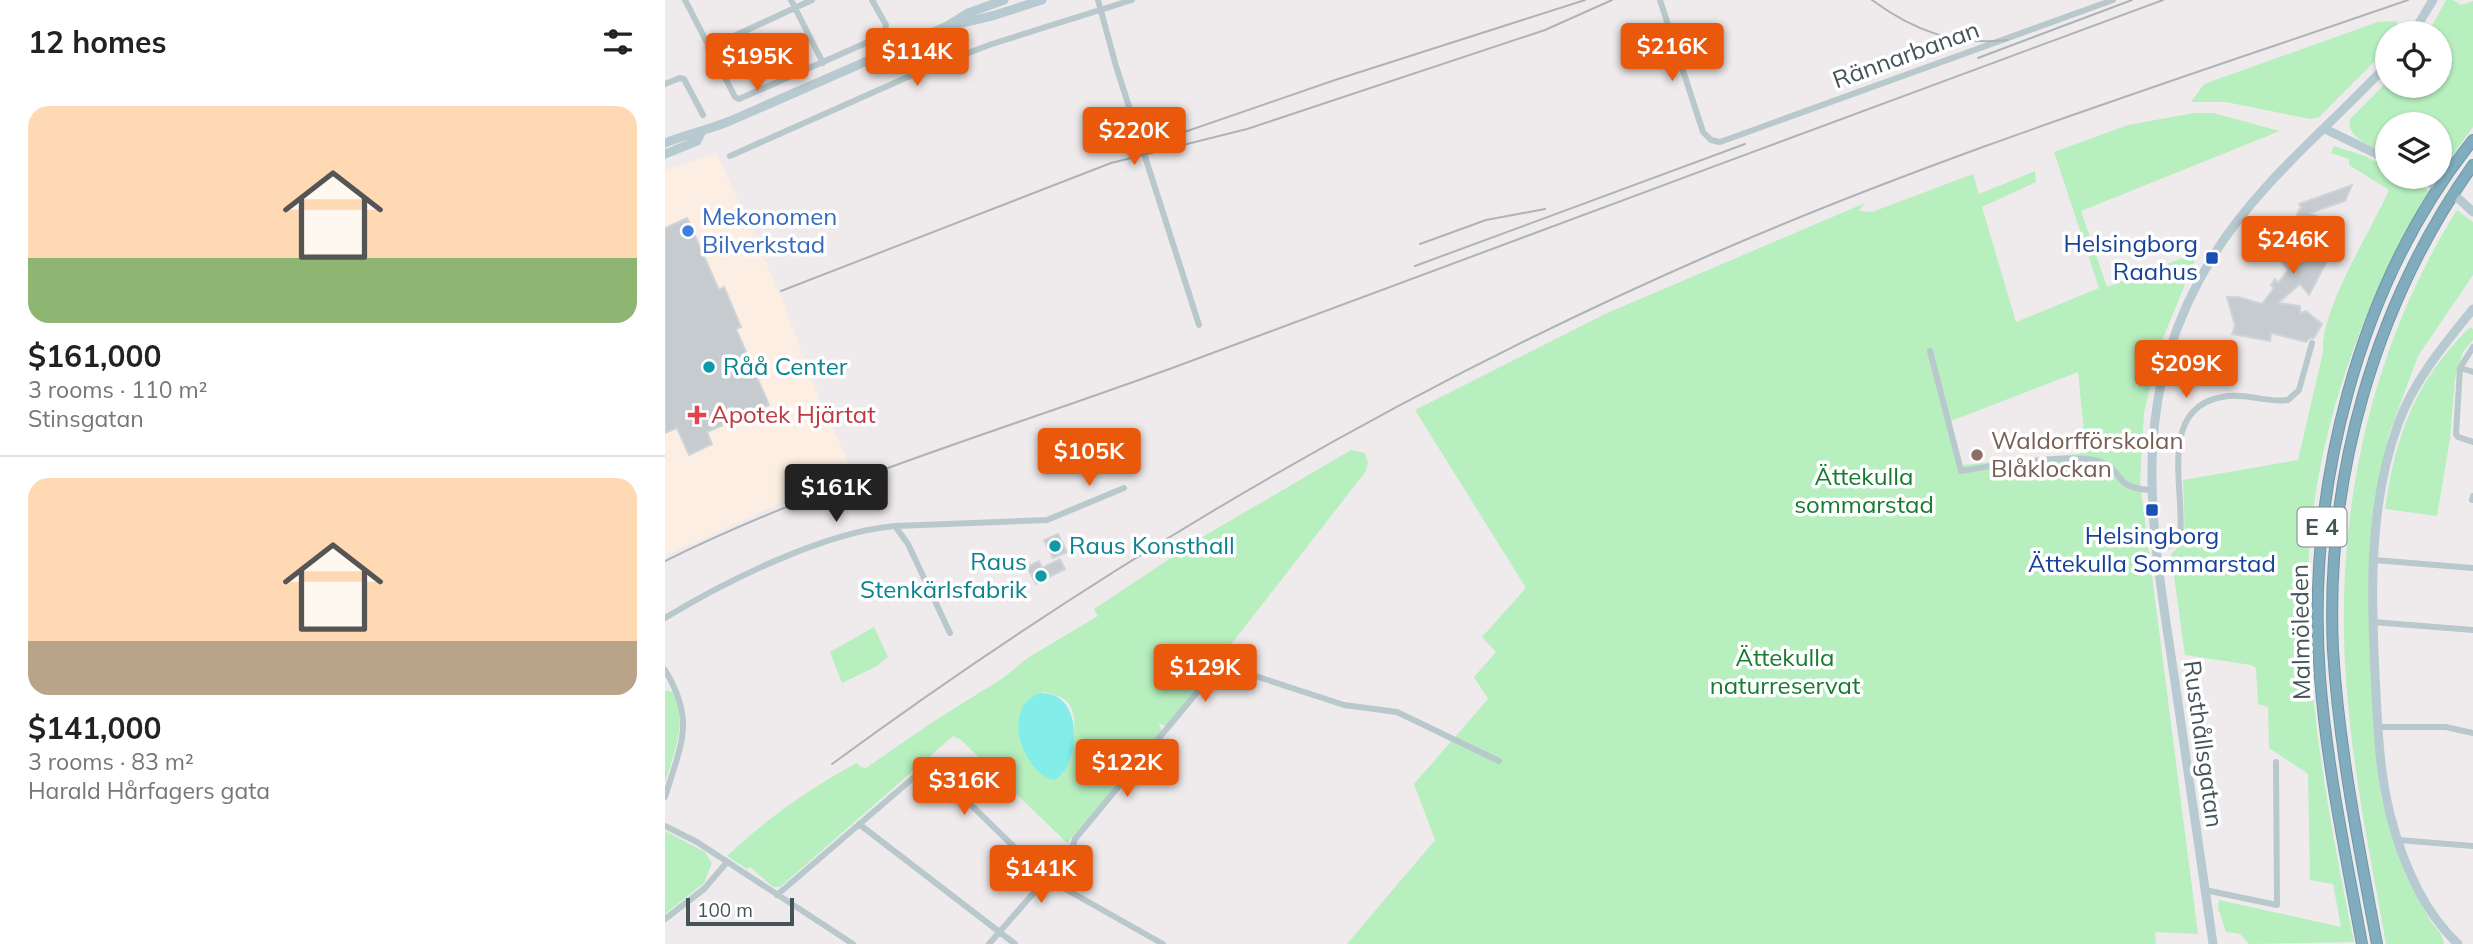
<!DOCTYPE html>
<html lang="en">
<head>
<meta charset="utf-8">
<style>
	body { margin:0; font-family:Mulish,sans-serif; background:#f6f6f6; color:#222; height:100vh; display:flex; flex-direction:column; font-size:26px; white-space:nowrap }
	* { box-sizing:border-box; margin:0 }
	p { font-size:23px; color:#767676 }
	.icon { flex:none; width:38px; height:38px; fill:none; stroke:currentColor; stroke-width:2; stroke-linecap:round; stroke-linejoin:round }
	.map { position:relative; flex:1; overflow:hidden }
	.details { display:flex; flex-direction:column; background:#fff; width:665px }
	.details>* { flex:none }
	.fabs { position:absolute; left:1710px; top:21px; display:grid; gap:14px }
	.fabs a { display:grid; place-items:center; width:77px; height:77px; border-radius:50%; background:#fff; box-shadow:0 2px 5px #0004; font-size:35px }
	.scale { position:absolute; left:21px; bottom:18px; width:108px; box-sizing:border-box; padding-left:7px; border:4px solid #445459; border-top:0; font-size:19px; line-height:24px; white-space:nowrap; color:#445459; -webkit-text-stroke:5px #fff; paint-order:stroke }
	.price { position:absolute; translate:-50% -60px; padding:0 16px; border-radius:7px; background:#ea580c; color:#fff; font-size:23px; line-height:46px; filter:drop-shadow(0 2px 4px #0008) }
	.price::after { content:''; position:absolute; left:50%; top:42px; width:21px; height:16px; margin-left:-10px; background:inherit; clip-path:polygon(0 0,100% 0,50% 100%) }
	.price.on { background:#222; color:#fff }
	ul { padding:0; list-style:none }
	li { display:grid; align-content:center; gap:14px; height:371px; padding:0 28px }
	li+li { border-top:2px solid #e0e0e0 }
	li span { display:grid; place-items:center; height:217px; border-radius:21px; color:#555 }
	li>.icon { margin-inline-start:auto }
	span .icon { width:126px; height:126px; fill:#fffc; stroke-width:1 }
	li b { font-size:30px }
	h2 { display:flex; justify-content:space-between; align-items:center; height:84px; padding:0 28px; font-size:30px }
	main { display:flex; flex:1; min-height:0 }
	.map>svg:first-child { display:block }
</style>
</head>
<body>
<main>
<section class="details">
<h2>12 homes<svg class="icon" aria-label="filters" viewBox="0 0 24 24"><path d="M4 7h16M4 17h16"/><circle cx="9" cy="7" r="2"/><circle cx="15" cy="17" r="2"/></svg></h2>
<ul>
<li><span style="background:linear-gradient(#ffd9b3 70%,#8fb573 0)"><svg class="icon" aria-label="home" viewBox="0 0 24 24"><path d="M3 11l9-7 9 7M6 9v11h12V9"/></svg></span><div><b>$161,000</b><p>3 rooms · 110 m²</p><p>Stinsgatan</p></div></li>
<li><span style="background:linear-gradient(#ffd9b3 75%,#b9a48a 0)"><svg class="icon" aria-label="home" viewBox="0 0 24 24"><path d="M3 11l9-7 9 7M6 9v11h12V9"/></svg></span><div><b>$141,000</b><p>3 rooms · 83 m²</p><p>Harald Hårfagers gata</p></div></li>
</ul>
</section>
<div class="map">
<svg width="1808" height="944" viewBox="0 0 1808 944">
	<rect width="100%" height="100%" fill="#efebec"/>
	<path fill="#fceee2" d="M52,153L117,299L156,403L187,470L0,556V170Z"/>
	<path fill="#b7efbf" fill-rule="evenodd" d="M1781,0H1788L1796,5L1808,1V127L1775,173L1774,124H1722V153C1708,146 1681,139 1685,119L1722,82V86H1774V33H1763Z
		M1731,21L1735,33H1722V49L1654,117L1645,119L1561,102H1526L1539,84L1713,22Z
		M1529,113H1548L1615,131L1416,211L1442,287L1533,252L1493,351L1479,413L1475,482L1533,934L1490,932L1491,944H682L770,840L749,784L823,699L809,677L831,652L817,637L861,588L750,410L940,314L1200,203L1194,211L1207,212L1308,174L1314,194L1370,171L1371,182L1317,207L1351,322L1434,288L1389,152L1463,125ZM1413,372L1421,453L1298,465L1286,421Z
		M1669,146L1700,156L1722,168V177H1739L1764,191C1686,323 1636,472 1643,628C1648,734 1668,839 1689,942L1584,944L1575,934L1561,932L1553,908L1554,900L1676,927L1668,884L1645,880L1643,774L1604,748L1603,707L1593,704L1591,668L1586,665L1520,655L1506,554L1520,540L1518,480L1633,460L1658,352C1655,310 1706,231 1724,190L1684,165V159L1666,153Z
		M1792,210L1808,222V275L1753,356L1723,437L1710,501L1704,570L1705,669L1716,798L1740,874L1766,922L1776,934L1779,944H1721C1707,864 1690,784 1683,703C1666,533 1700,356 1792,210Z
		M1805,327L1808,329V340L1798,352L1790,379L1785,439L1772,516L1720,509C1731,433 1750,382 1805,327Z
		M686,450L700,453L703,463L701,471L505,723L501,726L494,723L497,733L402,843L296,740L288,736L115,887H108L85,867L82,869L62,856C100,820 146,787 192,763L196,767L201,768L266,723L338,678L364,657L433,616L429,609L539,536ZM379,692C388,694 398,696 404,704C415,721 408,759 397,774L364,698Z
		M209,627L223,657L212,666L177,683L165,652Z
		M0,690L8,692C23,722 9,753 0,783Z
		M0,831L40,852L47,863L39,883L0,914Z"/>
	<path fill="#83edea" d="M375,693C420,690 416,767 389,780C357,772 335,707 375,693Z"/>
	<path fill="#c5cbcf" stroke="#cfd4d8" stroke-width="2" fill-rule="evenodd" d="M1687,185L1680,201L1645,213L1679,229L1644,295L1635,284L1613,303L1635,306V313L1641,311L1657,324L1649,338H1645L1641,342L1606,333L1605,341L1567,334L1570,326L1562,297H1573L1597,304L1609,288L1606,285L1610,279L1613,283L1623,270L1611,255L1636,207L1634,204ZM1640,222L1662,234L1648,262L1626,251Z
		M22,218L54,290L59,287L76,327L71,329L104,405L42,432L47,444L24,455L12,428L0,433V228Z
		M393,534L402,552L388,558L379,540Z
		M395,559L400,569L371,584L362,567L374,561L377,568Z"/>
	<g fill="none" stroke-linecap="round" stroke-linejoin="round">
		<defs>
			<path id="highway" d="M1697,944C1681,856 1662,767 1655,678C1641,493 1691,286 1808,140
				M1712,944C1694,847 1674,749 1668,650C1660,479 1709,305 1808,165"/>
		</defs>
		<use href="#highway" stroke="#6d97a8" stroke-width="12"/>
		<path stroke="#b9c8cc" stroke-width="6" d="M20,0L70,97L74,99L219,35L221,25L207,0
			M126,0L158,63
			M433,0L451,66L534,325
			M995,0L1038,132L1046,140L1055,142L1448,0
			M43,48L147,0
			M0,84L15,78L19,79L38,115
			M65,156L263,68L327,44L467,0
			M1808,347L1795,368L1791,434L1793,437L1808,442
			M1265,351L1296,471C1324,466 1412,452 1436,462C1461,472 1446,487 1485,490
			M1795,368L1808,372
			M1807,500L1808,496
			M230,526L382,520L459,488
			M1491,549L1510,544L1515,539C1521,491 1489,403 1564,396C1584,394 1603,403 1623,400L1634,390L1647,343
			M1709,560L1808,568
			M0,618C61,581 159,532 230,526L243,544L285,633
			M1708,622L1808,630
			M0,670C31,721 16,744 0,797
			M1713,727H1781L1808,733
			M194,824L350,944
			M0,826L32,842L188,944
			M1733,840L1808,846
			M1540,890L1612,905L1611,762
			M112,895L262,766L268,768L381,878L498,944
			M0,919L39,889L62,862
			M324,944L407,849L410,839L539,684L552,673L572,670L679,705L732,712L834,761"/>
		<path stroke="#b8cad1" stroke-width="9" d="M288,25L327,16L377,0
			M1748,33L1768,0
			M1660,129L1722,159
			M0,143C22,134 43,130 65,121L282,26L303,13L339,0
			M0,154L32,141L36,133
			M1755,177L1768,184
			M1794,199L1808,212
			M1548,944C1535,857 1523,769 1510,682C1487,526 1459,401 1548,256C1593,183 1664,127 1722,65
			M1793,944C1757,910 1737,861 1725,814C1715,774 1713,733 1711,693C1706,604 1702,509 1733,424C1749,380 1779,345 1808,309"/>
		<use href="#highway" stroke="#81acbd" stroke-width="10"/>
		<path stroke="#adb3b6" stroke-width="2" d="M1207,0C1249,31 1290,46 1343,40
			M1313,58L1467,0
			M473,148L670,80L920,0
			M755,244L821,220L880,209
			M750,266L1080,144
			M116,291L446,163L582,129L880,30L947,0
			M0,561C167,479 345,428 518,364C845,242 1171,121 1498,0
			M167,764C441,563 733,391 1045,255C1272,156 1509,81 1743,0"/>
	</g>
	<circle fill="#3f7fe0" stroke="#fff" stroke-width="2.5" cx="23" cy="231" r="7"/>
	<g fill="#1a4fb4" stroke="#fff" stroke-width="2.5">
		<rect x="1540" y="251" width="14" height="14" rx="3.5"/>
		<rect x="1480" y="503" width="14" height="14" rx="3.5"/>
	</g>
	<g fill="#0f9aa8" stroke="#fff" stroke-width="2.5">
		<circle cx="44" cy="367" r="7"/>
		<circle cx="390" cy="546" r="7"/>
		<circle cx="376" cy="576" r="7"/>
	</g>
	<path fill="#e0444e" stroke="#fff" stroke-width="2.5" d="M28.5 404.5h7v7h7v7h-7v7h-7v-7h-7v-7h7z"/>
	<circle fill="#8d6e63" stroke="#fff" stroke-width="2.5" cx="1312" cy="455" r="7"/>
	<g text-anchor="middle" stroke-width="7" stroke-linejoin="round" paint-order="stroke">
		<rect fill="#fff" stroke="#7c878b" stroke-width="2" x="1632.5" y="507.5" width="49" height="39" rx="5"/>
		<g font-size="23" font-weight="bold" fill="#445459">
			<text x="1657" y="535">E 4</text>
		</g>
		<g font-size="24" fill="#445459" stroke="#fff">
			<text transform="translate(1241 55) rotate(-20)" y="8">Rännarbanan</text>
			<text transform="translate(1636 632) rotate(-91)" y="8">Malmöleden</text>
			<text transform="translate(1538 744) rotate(82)" y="8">Rusthållsgatan</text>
		</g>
		<g font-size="24" fill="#366cbe" stroke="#fff" text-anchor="start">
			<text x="37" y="225">Mekonomen<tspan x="37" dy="28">Bilverkstad</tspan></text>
		</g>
		<g font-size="24" fill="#164399" stroke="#fff" text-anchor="end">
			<text x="1533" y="252">Helsingborg<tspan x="1533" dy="28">Raahus</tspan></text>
			<text x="1487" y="544" text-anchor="middle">Helsingborg<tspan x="1487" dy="28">Ättekulla Sommarstad</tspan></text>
		</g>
		<g font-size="24" fill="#0d838f" stroke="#fff" text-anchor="start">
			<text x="58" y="375">Råå Center</text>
			<text x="404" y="554">Raus Konsthall</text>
			<text x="362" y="570" text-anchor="end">Raus<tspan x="362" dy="28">Stenkärlsfabrik</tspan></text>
		</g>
		<g font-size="24" fill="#be3a42" stroke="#fff" text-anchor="start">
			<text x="46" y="423">Apotek Hjärtat</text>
		</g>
		<g font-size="24" fill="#785e54" stroke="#fff" text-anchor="start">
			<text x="1326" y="449">Waldorfförskolan<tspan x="1326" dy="28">Blåklockan</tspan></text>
		</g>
		<g font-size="24" fill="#147b2f" stroke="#fff">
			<text x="1199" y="485">Ättekulla<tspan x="1199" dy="28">sommarstad</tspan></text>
			<text x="1120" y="666">Ättekulla<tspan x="1120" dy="28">naturreservat</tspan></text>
		</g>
	</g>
</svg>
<div class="fabs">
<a><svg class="icon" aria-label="locate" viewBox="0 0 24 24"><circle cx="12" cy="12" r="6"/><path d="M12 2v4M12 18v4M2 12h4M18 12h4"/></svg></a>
<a><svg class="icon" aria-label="layers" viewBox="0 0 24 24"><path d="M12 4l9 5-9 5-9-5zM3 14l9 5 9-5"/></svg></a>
</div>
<div class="scale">100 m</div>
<b class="price" style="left:1007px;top:83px">$216K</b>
<b class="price" style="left:252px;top:88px">$114K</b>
<b class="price" style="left:92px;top:93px">$195K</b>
<b class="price" style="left:469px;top:167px">$220K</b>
<b class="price" style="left:1628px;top:276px">$246K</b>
<b class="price" style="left:1521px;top:400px">$209K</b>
<b class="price" style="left:424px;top:488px">$105K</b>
<b class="price on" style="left:171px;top:524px">$161K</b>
<b class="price" style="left:540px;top:704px">$129K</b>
<b class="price" style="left:462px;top:799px">$122K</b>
<b class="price" style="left:299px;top:817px">$316K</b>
<b class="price" style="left:376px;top:905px">$141K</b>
</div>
</main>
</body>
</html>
